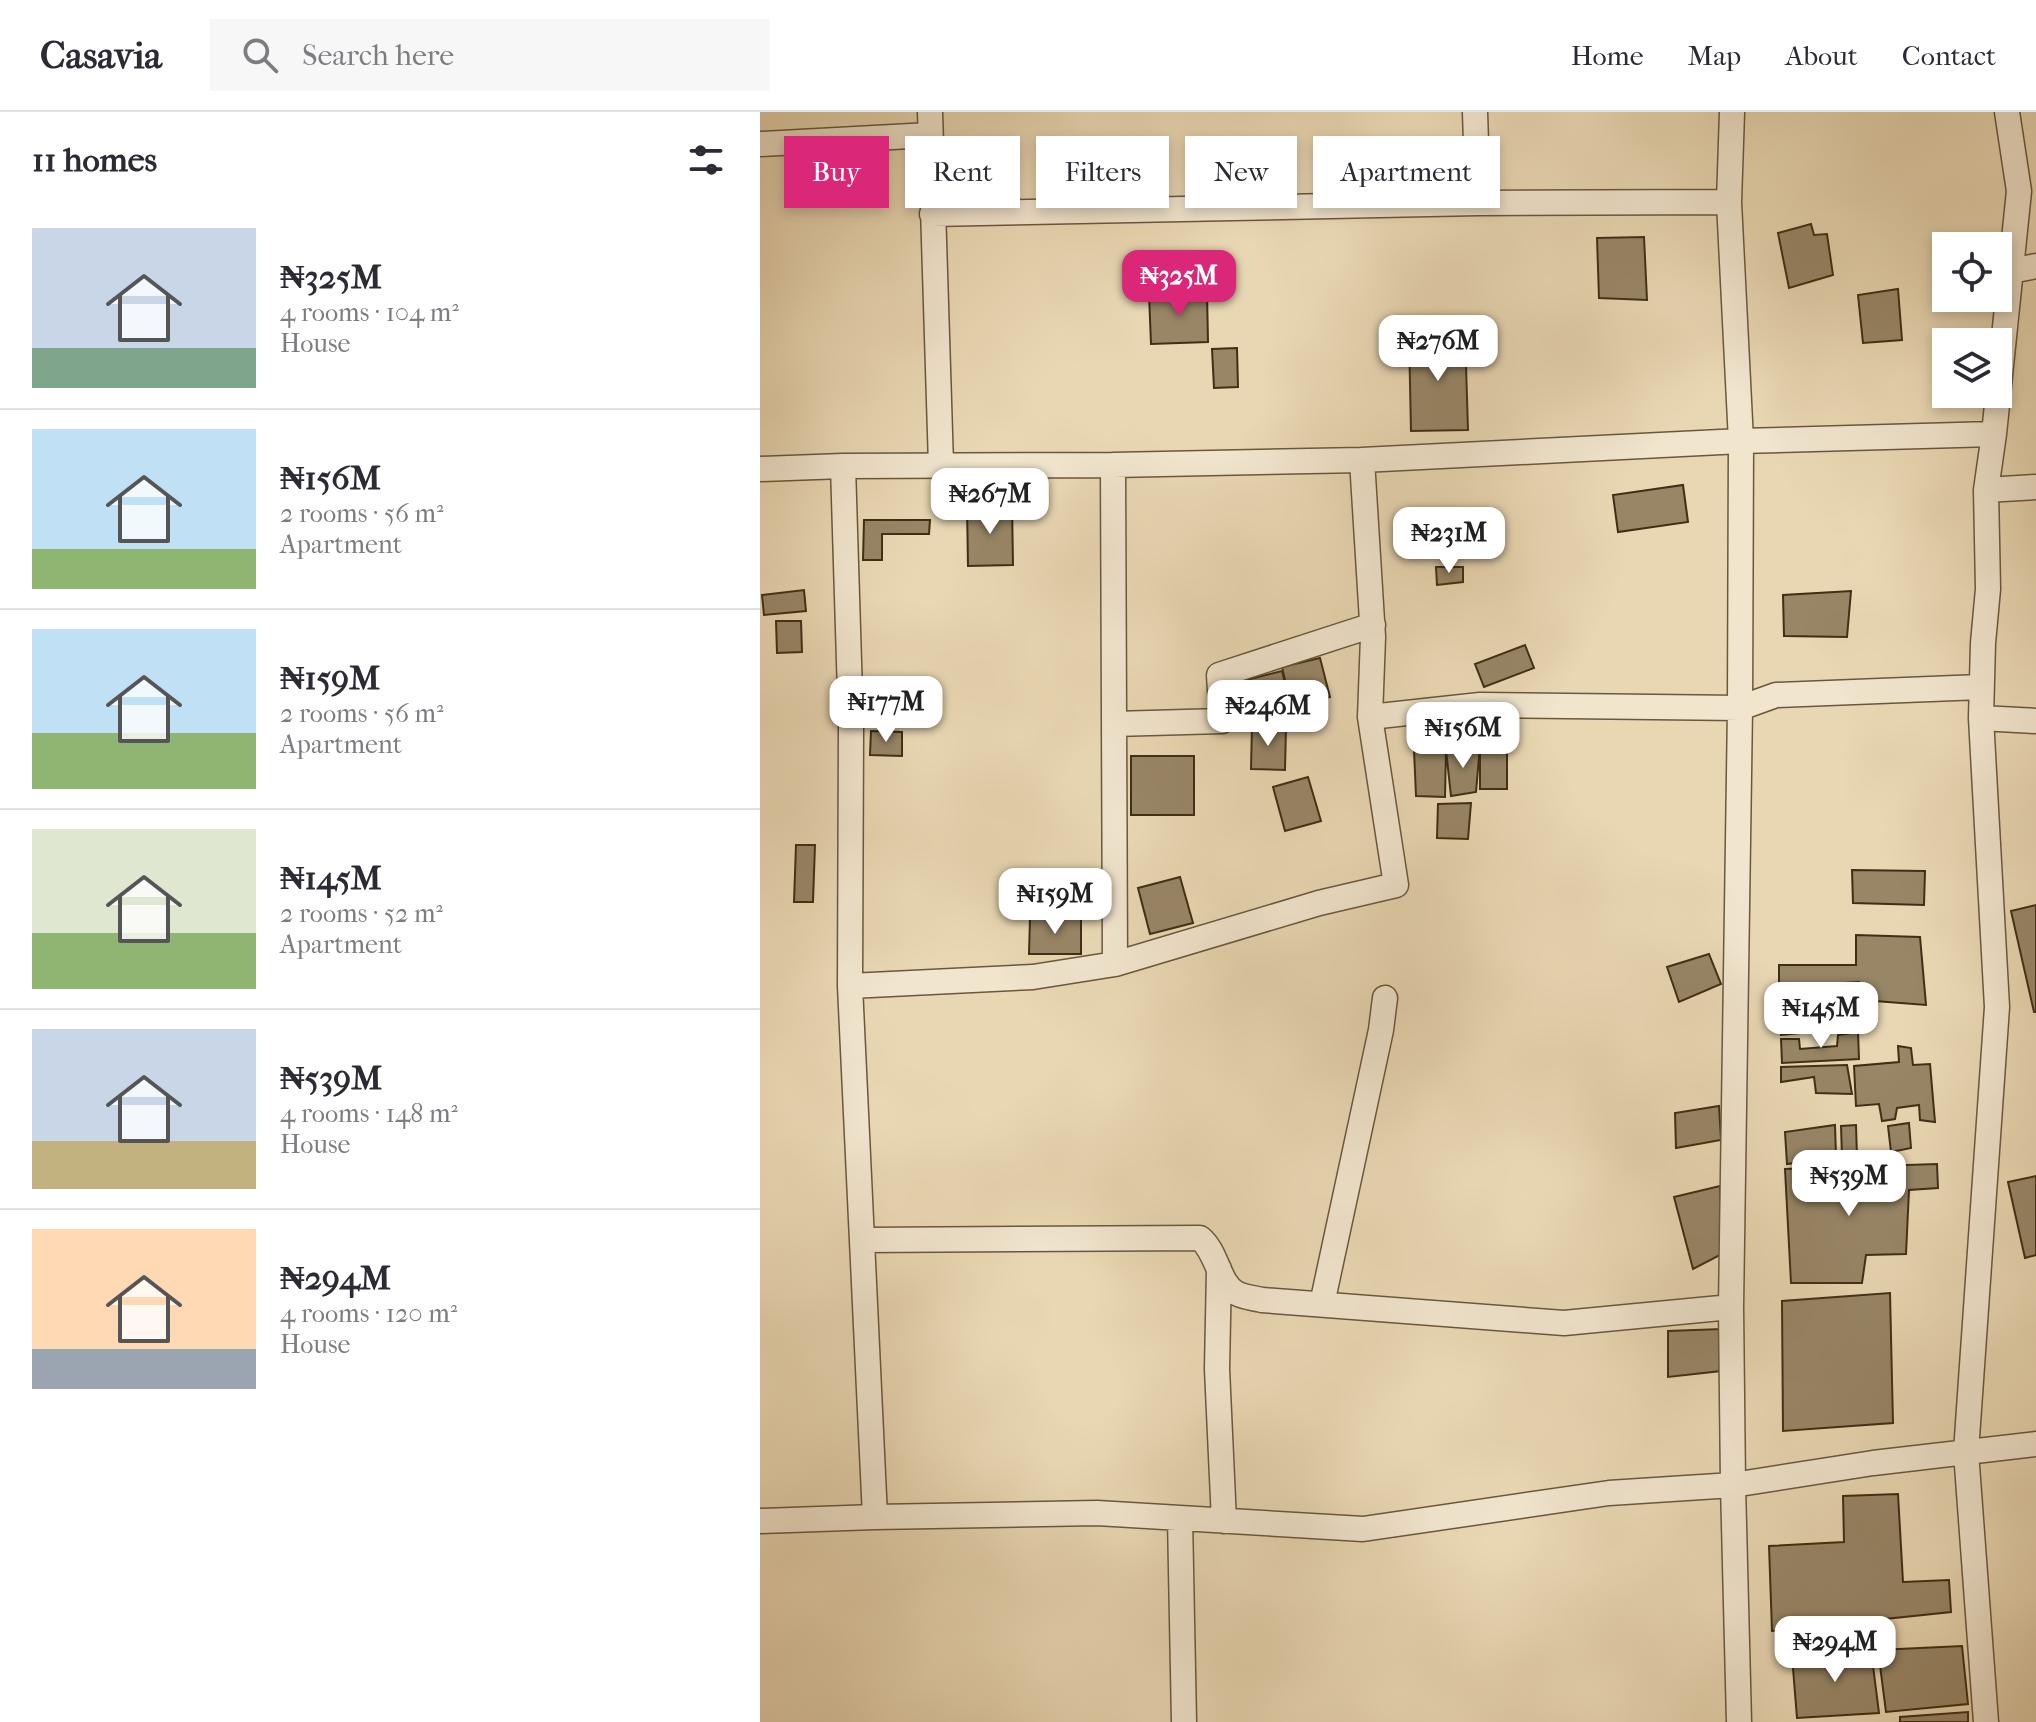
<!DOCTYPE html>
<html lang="en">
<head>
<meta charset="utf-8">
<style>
	body { margin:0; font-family:"IM FELL French Canon",serif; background:#f7f7f7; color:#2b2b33; height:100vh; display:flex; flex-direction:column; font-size:30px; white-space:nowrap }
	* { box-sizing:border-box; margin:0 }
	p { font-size:26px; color:#7c7c81 }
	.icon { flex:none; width:44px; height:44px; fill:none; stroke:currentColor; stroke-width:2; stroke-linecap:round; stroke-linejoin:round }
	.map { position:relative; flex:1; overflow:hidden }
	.panel { display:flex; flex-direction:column; background:#fff; width:760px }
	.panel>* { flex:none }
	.guide { position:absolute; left:24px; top:24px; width:760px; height:72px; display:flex; gap:16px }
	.controls { position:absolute; left:1172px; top:120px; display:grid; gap:16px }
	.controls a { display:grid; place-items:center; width:80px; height:80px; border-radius:0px; background:#fff; box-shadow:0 4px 12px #0003; font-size:40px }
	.price { position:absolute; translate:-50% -68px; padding:0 18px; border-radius:16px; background:#fff; color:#222; font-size:26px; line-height:52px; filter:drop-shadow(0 2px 4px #0008) }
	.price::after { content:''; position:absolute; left:50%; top:48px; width:24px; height:18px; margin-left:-12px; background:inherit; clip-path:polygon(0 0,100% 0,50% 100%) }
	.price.current { background:#db2777; color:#fff }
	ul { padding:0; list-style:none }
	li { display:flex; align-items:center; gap:24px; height:200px; padding:0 32px }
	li+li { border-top:2px solid #e1e1e2 }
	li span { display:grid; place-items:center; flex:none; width:224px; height:160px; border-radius:0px; color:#555 }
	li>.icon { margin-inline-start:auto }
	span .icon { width:96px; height:96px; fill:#fffc; stroke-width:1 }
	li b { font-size:34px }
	h2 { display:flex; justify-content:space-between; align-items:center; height:96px; padding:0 32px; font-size:34px }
	.tag { padding:0 28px; border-radius:0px; background:#fff; box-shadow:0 4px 12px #0003; font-size:28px; line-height:72px }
	.tag.current { background:#db2777; color:#fff }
	header { display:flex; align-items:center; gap:48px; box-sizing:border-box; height:112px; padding:0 40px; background:#fff; border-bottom:2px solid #e1e1e2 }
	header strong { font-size:38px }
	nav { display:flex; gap:44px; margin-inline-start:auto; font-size:28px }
	.search { width:560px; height:72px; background:#f7f7f7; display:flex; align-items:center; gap:20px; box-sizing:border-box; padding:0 28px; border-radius:0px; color:#7c7c81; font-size:30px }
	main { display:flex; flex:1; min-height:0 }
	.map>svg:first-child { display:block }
</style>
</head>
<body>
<header>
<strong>Casavia</strong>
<div class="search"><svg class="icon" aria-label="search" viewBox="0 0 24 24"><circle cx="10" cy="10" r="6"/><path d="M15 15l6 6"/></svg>Search here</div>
<nav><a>Home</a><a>Map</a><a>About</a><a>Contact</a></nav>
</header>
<main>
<section class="panel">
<h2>11 homes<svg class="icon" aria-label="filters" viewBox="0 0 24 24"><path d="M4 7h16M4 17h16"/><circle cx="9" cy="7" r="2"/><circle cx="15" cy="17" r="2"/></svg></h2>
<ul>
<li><span style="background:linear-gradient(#c9d6e8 75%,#7fa58c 0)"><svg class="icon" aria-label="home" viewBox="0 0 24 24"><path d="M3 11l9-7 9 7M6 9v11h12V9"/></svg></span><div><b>₦325M</b><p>4 rooms · 104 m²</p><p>House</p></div></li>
<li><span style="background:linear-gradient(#bfe0f5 75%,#8fb573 0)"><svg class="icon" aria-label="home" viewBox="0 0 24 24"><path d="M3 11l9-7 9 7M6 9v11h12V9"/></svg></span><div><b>₦156M</b><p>2 rooms · 56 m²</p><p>Apartment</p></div></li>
<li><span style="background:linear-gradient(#bfe0f5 65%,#8fb573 0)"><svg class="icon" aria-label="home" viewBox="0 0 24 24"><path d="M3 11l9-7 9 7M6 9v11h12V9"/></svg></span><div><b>₦159M</b><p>2 rooms · 56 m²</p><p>Apartment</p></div></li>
<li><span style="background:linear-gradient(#dfe7d0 65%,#8fb573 0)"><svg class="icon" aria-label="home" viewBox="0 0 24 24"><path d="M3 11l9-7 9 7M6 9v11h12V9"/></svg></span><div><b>₦145M</b><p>2 rooms · 52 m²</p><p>Apartment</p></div></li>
<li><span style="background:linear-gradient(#c9d6e8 70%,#c2b280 0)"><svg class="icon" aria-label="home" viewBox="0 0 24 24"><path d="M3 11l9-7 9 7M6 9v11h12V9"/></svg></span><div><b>₦539M</b><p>4 rooms · 148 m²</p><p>House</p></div></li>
<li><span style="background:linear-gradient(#ffd9b3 75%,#9aa5b1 0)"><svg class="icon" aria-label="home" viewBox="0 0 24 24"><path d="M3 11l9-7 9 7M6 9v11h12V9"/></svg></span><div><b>₦294M</b><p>4 rooms · 120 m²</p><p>House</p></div></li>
</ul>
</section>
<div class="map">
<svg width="1276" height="1610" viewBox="0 0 1276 1610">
	<rect width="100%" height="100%" fill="#e9d7b3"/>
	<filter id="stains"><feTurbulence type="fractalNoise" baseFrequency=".0025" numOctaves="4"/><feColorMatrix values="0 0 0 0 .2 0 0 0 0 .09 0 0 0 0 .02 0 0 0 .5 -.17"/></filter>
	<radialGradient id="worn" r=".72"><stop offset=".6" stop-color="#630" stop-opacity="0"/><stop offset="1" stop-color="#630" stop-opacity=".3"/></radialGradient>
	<path fill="#988667" stroke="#402e15" stroke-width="2" d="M1051,112L1054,123L1067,122L1073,163L1029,176L1018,121Z
		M884,125L887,188L839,186L837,126Z
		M1138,177L1142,228L1103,231L1098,183Z
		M447,180L448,230L391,232L389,182Z
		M705,222L708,318L651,319L649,224Z
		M477,236L478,275L454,276L452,237Z
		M923,373L928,410L858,420L853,383Z
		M252,393L253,453L208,454L207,394Z
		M104,408H170L169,422H122V448H103Z
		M709,414L733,415L732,431L709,430Z
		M676,455H703V470L677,473Z
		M44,478L46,499L4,503L2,483Z
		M1091,479L1087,525L1024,524L1023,483Z
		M16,509H41L42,540L17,541Z
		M765,533L774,556L724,575L715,552Z
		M560,546L570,585L531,594L522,555Z
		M522,559L532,599L493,609L482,569Z
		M492,614L526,615L525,658L491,657Z
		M111,619L142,620V644L110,643Z
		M720,634L716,680L691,684L686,638Z
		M720,634H747V677H720Z
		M654,638H686L685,685L656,684Z
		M371,644H434V703H371Z
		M548,665L561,709L525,719L513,675Z
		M711,691L708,727L677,726L678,692Z
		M36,733H55L53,790H34Z
		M1092,758L1165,759L1164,793L1093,791Z
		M420,765L433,811L390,822L378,776Z
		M272,773H317V806H272Z
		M1276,793V900H1274L1251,799Z
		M270,806L321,807V842H269Z
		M1096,823L1160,825L1166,893L1102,888L1099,870L1019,875V853H1096Z
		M949,842L961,872L919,890L907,855Z
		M1091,881V916L1021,923V884Z
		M1098,920L1099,947L1022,951L1021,927H1039L1040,937L1077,934L1078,923Z
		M1138,934L1151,936L1153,953L1170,952L1175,1010L1160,1008L1159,993L1137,996L1135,1007L1122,1009L1119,992L1096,994L1094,954L1139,950Z
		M1087,953L1092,982L1056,981L1054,965L1021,970V955Z
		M959,994L961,1028L916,1036L915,1001Z
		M1149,1011L1151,1036L1131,1040L1128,1014Z
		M1075,1013L1076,1045L1027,1052L1025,1020Z
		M1096,1013L1097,1045H1082L1081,1014Z
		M1177,1052L1178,1076L1149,1078L1146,1142L1106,1143L1102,1171H1031L1025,1057Z
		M1276,1064V1143L1265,1146L1248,1070Z
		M960,1074L962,1142L933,1157L914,1085Z
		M1130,1181L1133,1311L1023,1319L1022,1189Z
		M962,1217L961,1259L908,1265V1219Z
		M1138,1382L1143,1470L1189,1468L1191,1500L1012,1519L1009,1434L1084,1430L1083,1384Z
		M1202,1534L1208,1592L1126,1600L1118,1538Z
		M1111,1538L1119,1601L1037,1606L1032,1544Z
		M1208,1600V1610H1140V1605Z"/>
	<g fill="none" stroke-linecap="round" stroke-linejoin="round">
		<defs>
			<path id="street" d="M170,0L181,353
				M715,0L718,91
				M972,0L969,90L981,329L980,596L971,1195L973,1373L979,1610
				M0,32L170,23
				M172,102L718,91L969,90
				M1251,159L1276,154
				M602,348L613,525L610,605
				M353,353L355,852
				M83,354L91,615L90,874L115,1405
				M0,357L83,354L353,353L602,348L981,329L1234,322
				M1226,378L1276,375
				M1221,606L1276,609
				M354,612L462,609L459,563L613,513
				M90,874L273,865L355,852L559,791L636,773L610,605L720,593L980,596L1016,583L1221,575
				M102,1128L440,1126C458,1141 458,1171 476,1181C483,1185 494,1186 502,1188L804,1211L971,1195
				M459,1157L457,1257L464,1409
				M562,1192L621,918L625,886
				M420,1406L424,1610
				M0,1409L115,1405L337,1401L603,1417L849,1381L973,1373L1113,1351L1276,1332
				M1226,1610L1206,1340L1237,895L1221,606L1223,531L1228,477L1226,378L1234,322L1259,79L1247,0"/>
		</defs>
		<use href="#street" stroke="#6a583c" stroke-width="27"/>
		<use href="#street" stroke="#f1e5ce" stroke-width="24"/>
	</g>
	<rect width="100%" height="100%" filter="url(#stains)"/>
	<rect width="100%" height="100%" fill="url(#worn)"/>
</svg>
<div class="controls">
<a><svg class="icon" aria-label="locate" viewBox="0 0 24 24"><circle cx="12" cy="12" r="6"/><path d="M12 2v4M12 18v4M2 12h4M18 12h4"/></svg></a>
<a><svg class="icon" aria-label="layers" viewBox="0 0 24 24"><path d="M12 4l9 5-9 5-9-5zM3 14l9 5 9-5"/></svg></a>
</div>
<b class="price current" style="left:419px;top:206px">₦325M</b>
<b class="price" style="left:678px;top:271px">₦276M</b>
<b class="price" style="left:230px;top:424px">₦267M</b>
<b class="price" style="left:689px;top:463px">₦231M</b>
<b class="price" style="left:126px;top:632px">₦177M</b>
<b class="price" style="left:508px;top:636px">₦246M</b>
<b class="price" style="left:703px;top:658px">₦156M</b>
<b class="price" style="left:295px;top:824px">₦159M</b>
<b class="price" style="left:1061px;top:938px">₦145M</b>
<b class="price" style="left:1089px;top:1106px">₦539M</b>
<b class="price" style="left:1075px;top:1572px">₦294M</b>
<div class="guide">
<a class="tag current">Buy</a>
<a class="tag">Rent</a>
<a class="tag">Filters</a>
<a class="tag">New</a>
<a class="tag">Apartment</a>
</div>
</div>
</main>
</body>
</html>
